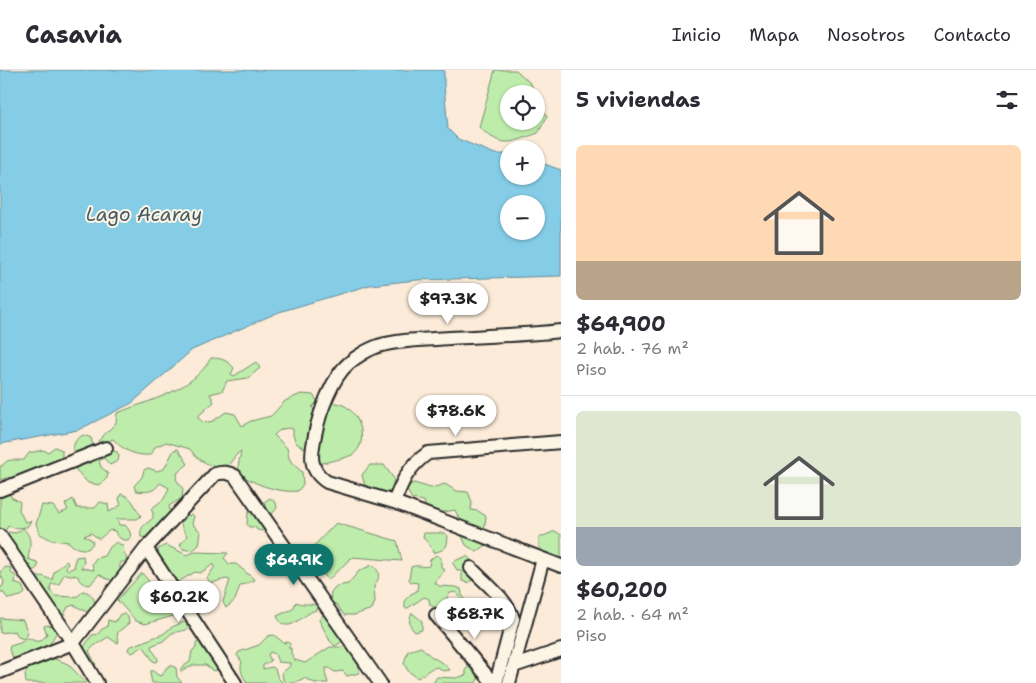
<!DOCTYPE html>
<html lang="es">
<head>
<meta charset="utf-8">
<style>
	body { margin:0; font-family:"Shantell Sans",sans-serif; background:#f7f7f7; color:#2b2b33; height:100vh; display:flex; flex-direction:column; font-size:19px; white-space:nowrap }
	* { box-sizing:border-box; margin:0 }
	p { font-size:16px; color:#7c7c81 }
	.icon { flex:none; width:28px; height:28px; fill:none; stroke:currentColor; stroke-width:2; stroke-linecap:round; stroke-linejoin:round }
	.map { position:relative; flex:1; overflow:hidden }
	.drawer { display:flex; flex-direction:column; background:#fff; width:475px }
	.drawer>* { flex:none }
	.controls { position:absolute; left:500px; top:15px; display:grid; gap:10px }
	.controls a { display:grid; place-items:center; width:45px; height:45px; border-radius:50%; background:#fff; box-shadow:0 1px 4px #0004; font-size:25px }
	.price { position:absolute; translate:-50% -42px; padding:0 11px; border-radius:18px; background:#fff; color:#222; font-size:16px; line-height:32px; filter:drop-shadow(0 1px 2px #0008) }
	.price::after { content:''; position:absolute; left:50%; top:30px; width:15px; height:11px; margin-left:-8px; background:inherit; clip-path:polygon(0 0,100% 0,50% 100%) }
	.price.current { background:#0f766e; color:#fff }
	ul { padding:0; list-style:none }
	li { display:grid; align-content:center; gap:10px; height:265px; padding:0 15px }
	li+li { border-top:1px solid #e1e1e2 }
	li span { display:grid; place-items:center; height:155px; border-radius:8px; color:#555 }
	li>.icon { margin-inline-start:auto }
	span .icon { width:90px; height:90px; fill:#fffc; stroke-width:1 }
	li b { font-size:21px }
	h2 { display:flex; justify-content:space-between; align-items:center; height:60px; padding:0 15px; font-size:21px }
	header { display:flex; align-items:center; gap:30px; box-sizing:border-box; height:70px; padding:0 25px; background:#fff; border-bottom:1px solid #e1e1e2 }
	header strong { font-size:24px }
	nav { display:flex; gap:28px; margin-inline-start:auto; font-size:18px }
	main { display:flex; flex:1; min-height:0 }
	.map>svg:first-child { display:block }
</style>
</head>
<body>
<header>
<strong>Casavia</strong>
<nav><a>Inicio</a><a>Mapa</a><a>Nosotros</a><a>Contacto</a></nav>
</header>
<main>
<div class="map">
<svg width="561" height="613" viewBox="0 0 561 613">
	<rect width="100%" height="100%" fill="#fbebd8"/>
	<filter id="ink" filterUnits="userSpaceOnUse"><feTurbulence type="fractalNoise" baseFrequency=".02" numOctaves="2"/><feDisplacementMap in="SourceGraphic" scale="10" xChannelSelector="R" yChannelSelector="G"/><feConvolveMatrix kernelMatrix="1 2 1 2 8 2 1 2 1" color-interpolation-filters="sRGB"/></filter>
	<g filter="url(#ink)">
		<path fill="#beedab" stroke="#748c6b" d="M495,0H516L531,14L535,24H509V51H536V27L547,47L538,63C510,73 503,79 479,57Z
			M211,288C221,288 227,290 234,298L231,304L234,306L256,292L260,298L248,308L227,311L222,321L210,324L214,332L197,347L204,353L213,351L226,342L235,344L242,356L251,351L271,346L285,331L301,324L313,325L318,332L312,337L315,342C321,339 330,332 336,333C358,335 372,373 352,385C343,389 327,392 317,394L306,379L296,373L293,365V359C285,357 280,359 274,365L287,378L289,388L292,393L302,402L303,414L298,421C283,423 258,416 245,407C242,405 240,400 238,397L241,381L237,384L226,398L209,395L196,387L190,379L166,372L155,377L151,385C135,386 124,381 113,369L100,375L98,371L116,353L117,343C150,330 193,321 211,288Z
			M84,365L91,368L93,376L90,386H77L73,379C74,372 77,367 84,365Z
			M55,377L62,380V391L21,409L6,408L0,410V396H2C8,387 14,391 24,390L29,383L43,380L48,382Z
			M178,379L188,394L178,402L176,409L183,419L182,428L169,436L171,444L150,468L141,467C139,456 146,455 153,448V443L151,439L164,429L169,418L160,413C153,423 147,422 136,421L134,416L142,407L144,400L148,398L157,401L164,399L174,380Z
			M112,380L117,382L119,386L118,391L110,395L104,388L99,391L101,397L108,403L107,408L100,415L88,413L76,400V396Z
			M370,395H384L394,409L391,421C381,424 374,421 365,416L362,405Z
			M414,413L431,418L445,414L456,421L468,422L472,432L471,440L478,441L486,446L484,461L486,475L477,482L466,475L461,464L460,451L455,440L439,443L426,438L424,431L412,429L405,417Z
			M9,421L11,427L20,432L19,440L25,452L31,451L27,457L15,458L8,456L3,465L0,460V422Z
			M121,424C134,427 134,437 141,446L137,449H117L119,455H125L129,460L131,466L128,470H123L117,466L115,461L110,460L99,469L91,463L84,466L91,469L93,473L88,479C81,479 74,479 69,472L52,470L40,464L36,454L42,435L53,436L59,444L68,440L65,434L73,429L77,438H95L100,432L108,434L109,442L121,435L119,429Z
			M270,428L276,433L277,438L272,444L265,443L266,457L263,461L257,460L255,457H249L247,454L248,443L260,439L264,432Z
			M187,444L189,446L191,444L194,446L192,454L201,462L199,475L192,481L183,479L180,475L187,466C183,459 178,455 183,445Z
			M336,453L397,471L402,491L352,487L328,510L308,482Z
			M23,458C33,468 30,476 28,489L37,492L38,497L33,501L28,502L10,470L8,462L16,463Z
			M555,461L561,465V492L548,486L539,477V468Z
			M424,463H444L448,466C447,479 446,479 433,483L431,477L423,467Z
			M286,471L301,478L309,492L306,499C284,509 279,505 274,483Z
			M116,472L123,476L124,483L127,489L126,491L120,493V501L113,511L105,508L99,504L90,515C84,514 79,513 78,506L64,504L59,514H51L50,520L55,526L73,527L78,526L83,521C92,523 93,527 96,535L93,540L87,542L74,535L68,537L64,545L55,544L34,508L42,506L52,510L54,502L66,491L68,493L66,498L68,500L75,497L74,493L76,487L83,486L84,492L81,498L94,500L92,494L96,488L104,486L108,479Z
			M166,475L187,485L195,482L228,483L224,488L229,494H236L255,510L240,516L235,530L226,538L223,532L230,510L226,509L211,513L207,508L214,498V494L200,503L195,502L178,512L170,509L158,490V479Z
			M436,485L441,488V497L445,500L434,512L439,516L456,517L461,519L462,525L469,534L468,538L456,522L450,523L442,536L436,538L430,535L429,529L424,527L408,538H405V530L411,524L417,521L418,513L411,512L409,509L411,497C418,494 422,498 429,496L430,490Z
			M467,486L473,492L472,510L468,513L462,511V502L457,500L452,492Z
			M372,495C381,501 380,509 374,516L375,532L372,539L354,545H344L337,535L330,532L331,522L336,516L348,514L359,501Z
			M6,497L11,498V503L16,506L15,513L22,516L25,523L21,526L8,529L3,522H0V518L3,516L4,511L2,508L0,502Z
			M142,503L177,545L145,554L136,551L117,530Z
			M186,513L191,514L198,531L194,536H190L178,520L181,514Z
			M296,532C304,536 311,532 317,536L316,540C302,544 286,568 277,546L293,539Z
			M327,543L343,571L335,576L330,571L319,550L324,544Z
			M412,543L422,551V560L415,562C409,556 408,551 412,543Z
			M120,544H125L128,547L129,553L118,562L117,566L119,572L117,573L108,567L94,576L89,581L96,595L92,597L82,580L92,565L98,564L102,559L107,557L108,550L115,552Z
			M0,548L23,550L28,564L24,569L18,567L15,561L0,563Z
			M184,552L188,556L186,560L172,563L163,571L151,576C152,582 158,585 158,591L156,592L153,591L145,578L142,577L132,583L128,580L129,577L163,564L172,557Z
			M48,555L55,557L58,560L48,577L28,585H21L20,588L14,589L9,580L10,576L20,573L28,568C40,573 38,573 47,565L44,556Z
			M274,565L284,573L288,572L290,574L288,578H291V583L295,590L305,593L330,577H348L359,597V603L347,606L343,601L335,602L329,598H326L325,603L328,613H315L304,608L294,613H285L283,609L282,603L290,596V593L278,592L275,584L270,582L268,585L271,591L263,595V599L272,597L275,599L278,608L283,613H247C243,606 239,600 242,592L237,585L239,582L259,575L268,566Z
			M200,571L205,575V582L218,594L217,600L213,601L206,595H193L181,602V598L190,592L192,581L196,578V573Z
			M421,577C425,580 429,586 434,588C443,594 442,591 450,600L443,601L438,597L432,598L418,608L408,601L404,593L408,581Z
			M50,587L68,594L86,613H26L25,604L30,596L47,591Z
			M171,595L176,598L177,607L182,613H152L150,603L152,600L158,605L162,606L166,598Z
			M468,597L480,605L476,613H433L437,607L456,608L466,605V599Z"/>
		<path fill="#85cce6" stroke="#618c9b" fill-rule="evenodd" d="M0,0H444V15L448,59L458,69L495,84H509V106H536V91L561,100V206L417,210L370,215L279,242L192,280L132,333L78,360L0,374ZM509,134H536V161H509Z"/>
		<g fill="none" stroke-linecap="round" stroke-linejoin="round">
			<defs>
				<path id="minor" d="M561,261C524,265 487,266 450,268C426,270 402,269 378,276C369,279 356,287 349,293C332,307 319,344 315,365C311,384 308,400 327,412L394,432L561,496
					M0,420L106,378
					M394,432C403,410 408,397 428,383L561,372
					M0,466L73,573L97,613
					M146,478L235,613
					M471,498C485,513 507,529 513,549L496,613
					M436,545L493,613
					M514,596L561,580
					M0,602L73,573L146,478L215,404C223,402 228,402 235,406L380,613
					M509,613L543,489"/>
			</defs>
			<use href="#minor" stroke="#2b2b2b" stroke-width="16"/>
			<use href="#minor" stroke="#fcf5e5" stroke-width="12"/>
		</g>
	</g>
	<g text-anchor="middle" stroke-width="4" stroke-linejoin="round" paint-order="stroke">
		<g font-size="19" font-style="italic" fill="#465b63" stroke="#fcf5e5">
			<text x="144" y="151">Lago Acaray</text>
		</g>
	</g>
</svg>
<div class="controls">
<a><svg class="icon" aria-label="locate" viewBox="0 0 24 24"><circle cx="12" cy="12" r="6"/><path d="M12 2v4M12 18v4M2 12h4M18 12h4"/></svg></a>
<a>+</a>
<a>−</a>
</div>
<b class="price" style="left:448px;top:255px">$97.3K</b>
<b class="price" style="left:456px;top:367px">$78.6K</b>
<b class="price current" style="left:294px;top:516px">$64.9K</b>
<b class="price" style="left:179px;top:553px">$60.2K</b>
<b class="price" style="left:475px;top:570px">$68.7K</b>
</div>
<section class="drawer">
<h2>5 viviendas<svg class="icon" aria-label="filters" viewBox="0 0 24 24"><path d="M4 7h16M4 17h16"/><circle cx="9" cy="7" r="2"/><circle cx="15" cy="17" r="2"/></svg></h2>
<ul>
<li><span style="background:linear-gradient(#ffd9b3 75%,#b9a48a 0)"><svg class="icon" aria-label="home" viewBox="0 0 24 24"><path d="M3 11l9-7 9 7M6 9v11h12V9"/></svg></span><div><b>$64,900</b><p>2 hab. · 76 m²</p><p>Piso</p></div></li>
<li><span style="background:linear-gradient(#dfe7d0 75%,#9aa5b1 0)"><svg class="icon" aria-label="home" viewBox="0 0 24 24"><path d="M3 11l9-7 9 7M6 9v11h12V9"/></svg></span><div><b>$60,200</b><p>2 hab. · 64 m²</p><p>Piso</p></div></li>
</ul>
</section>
</main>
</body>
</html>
